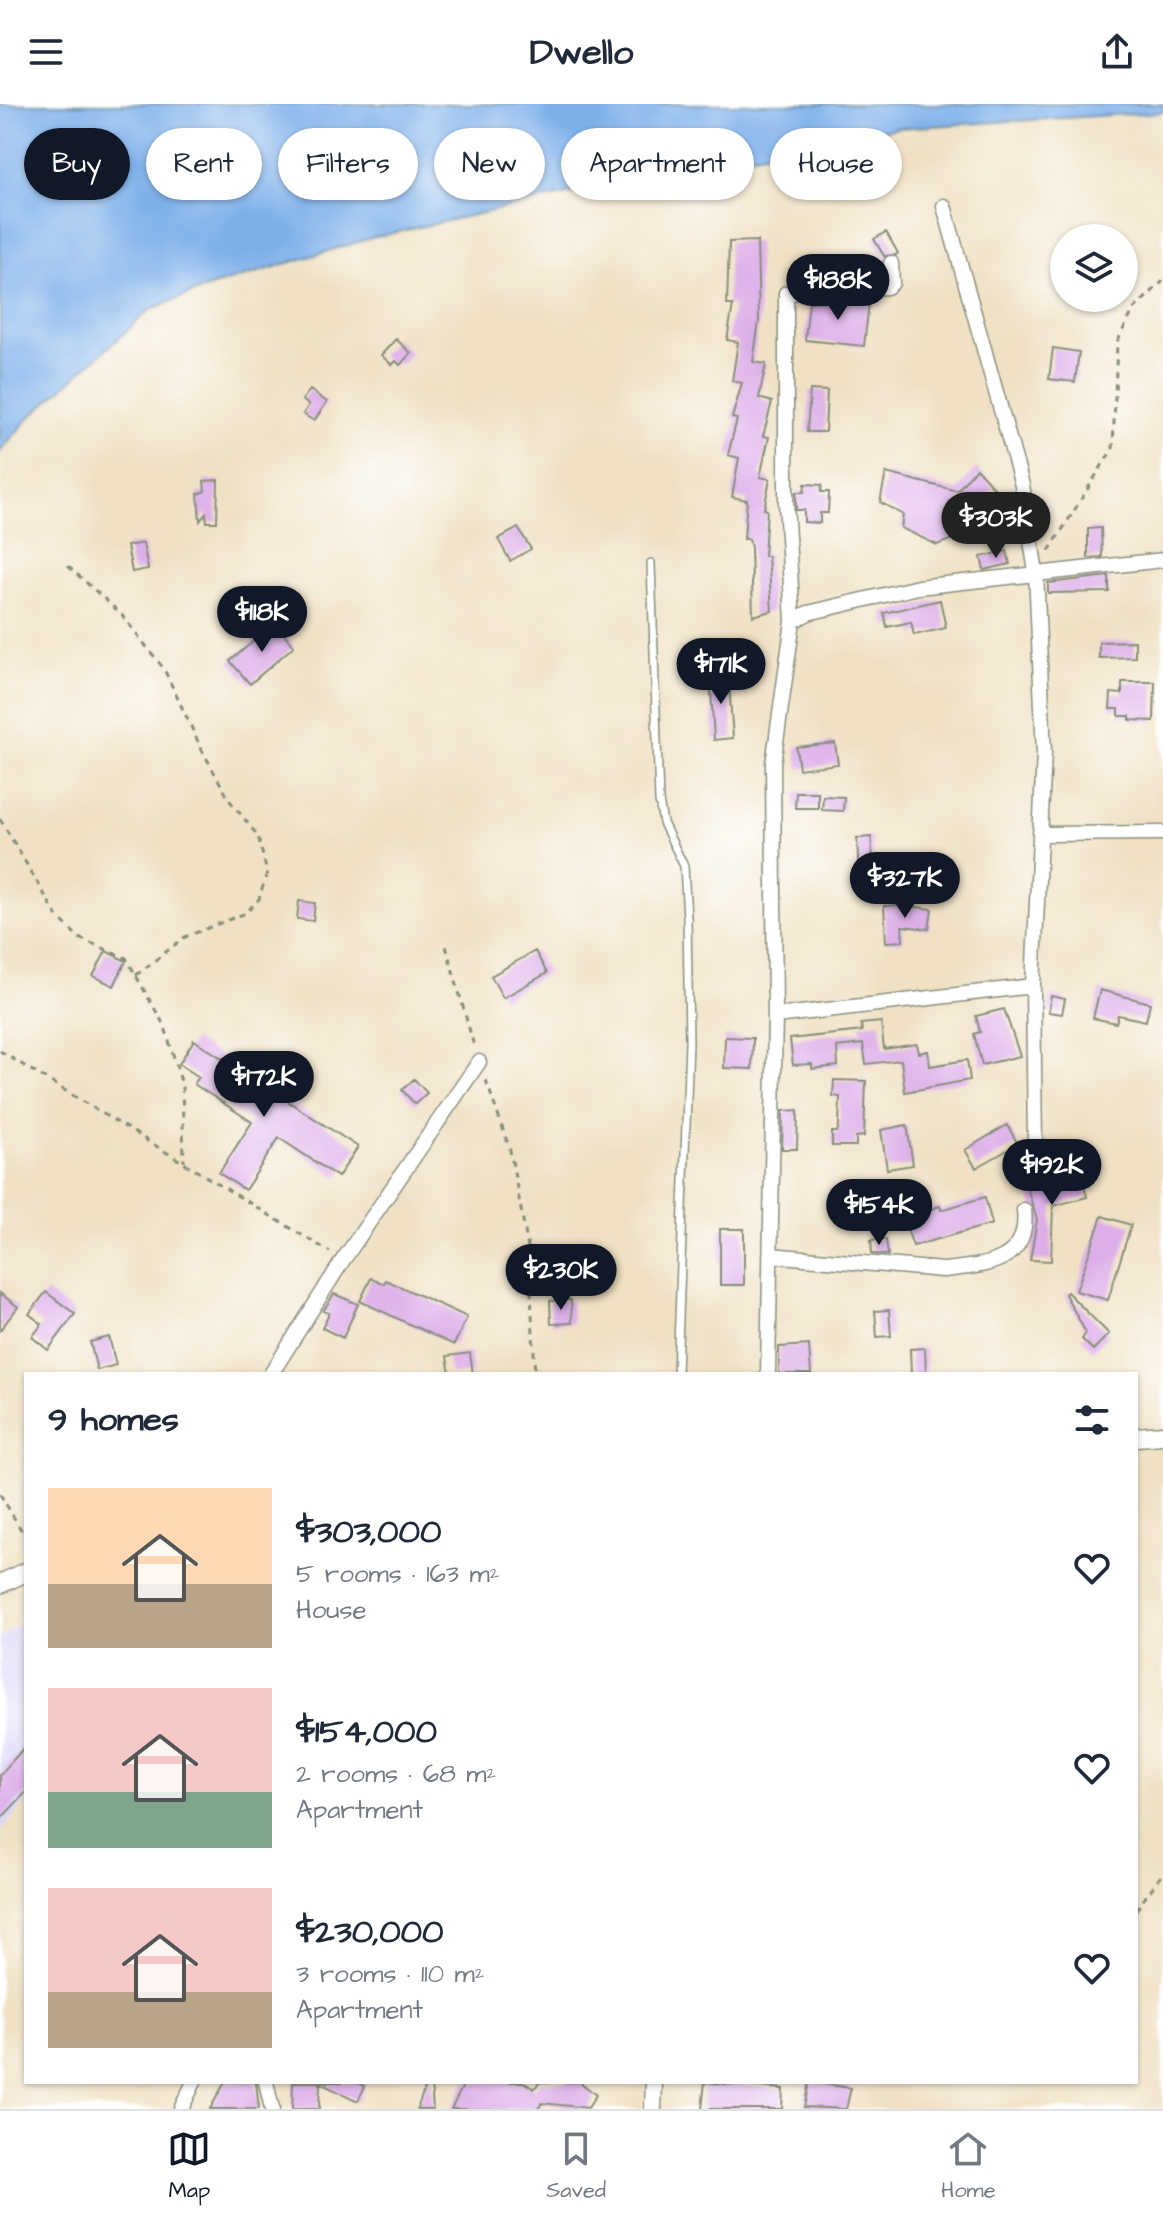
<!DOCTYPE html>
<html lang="en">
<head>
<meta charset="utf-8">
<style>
	body { margin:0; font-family:"Architects Daughter",sans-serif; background:#f6f6f7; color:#1f2937; height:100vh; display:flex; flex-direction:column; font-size:30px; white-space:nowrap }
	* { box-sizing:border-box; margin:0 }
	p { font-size:26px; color:#747a83 }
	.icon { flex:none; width:44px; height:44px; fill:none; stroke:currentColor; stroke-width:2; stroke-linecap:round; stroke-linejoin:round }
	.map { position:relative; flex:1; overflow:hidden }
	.panel { position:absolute; left:24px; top:1268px; width:1114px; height:712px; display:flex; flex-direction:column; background:#fff; border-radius:0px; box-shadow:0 2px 6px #0004 }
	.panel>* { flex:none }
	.top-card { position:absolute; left:24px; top:24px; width:1116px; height:72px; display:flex; gap:16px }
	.tools { position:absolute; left:1050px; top:120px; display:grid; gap:16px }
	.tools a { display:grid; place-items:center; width:88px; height:88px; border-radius:50%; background:#fff; box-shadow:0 2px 6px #0004; font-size:40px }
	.price { position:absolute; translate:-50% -68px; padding:0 18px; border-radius:28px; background:#111827; color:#fff; font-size:26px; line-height:52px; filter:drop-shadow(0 2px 4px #0008) }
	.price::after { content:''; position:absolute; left:50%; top:48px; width:24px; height:18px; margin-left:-12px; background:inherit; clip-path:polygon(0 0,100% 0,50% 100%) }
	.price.current { background:#222; color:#fff }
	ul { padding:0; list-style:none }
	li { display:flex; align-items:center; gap:24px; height:200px; padding:0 24px }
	li span { display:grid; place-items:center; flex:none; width:224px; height:160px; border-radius:0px; color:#555 }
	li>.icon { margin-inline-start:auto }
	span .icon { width:96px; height:96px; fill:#fffc; stroke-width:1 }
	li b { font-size:34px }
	h2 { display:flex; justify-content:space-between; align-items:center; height:96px; padding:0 24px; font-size:34px }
	.tag { padding:0 28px; border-radius:36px; background:#fff; box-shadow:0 2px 6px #0004; font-size:28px; line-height:72px }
	.tag.current { background:#111827; color:#fff }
	header { display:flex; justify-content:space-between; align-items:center; height:104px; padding:0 24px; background:#fff; font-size:36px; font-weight:700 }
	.tab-bar { display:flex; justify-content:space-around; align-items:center; height:112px; border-top:2px solid #e0e1e3; background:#fff; font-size:22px; color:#747a83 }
	.tab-bar a { display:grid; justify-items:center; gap:4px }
	.tab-bar .current { color:#111827 }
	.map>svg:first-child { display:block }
</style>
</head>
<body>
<header><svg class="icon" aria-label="menu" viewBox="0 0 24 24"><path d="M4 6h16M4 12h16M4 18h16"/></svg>Dwello<svg class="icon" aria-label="share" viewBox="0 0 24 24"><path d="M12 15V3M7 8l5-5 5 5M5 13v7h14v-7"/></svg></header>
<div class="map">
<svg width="1163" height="2005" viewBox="0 0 1163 2005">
	<rect width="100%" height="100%" fill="#fff"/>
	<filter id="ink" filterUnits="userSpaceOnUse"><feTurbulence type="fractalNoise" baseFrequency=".0125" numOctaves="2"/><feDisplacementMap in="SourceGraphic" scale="16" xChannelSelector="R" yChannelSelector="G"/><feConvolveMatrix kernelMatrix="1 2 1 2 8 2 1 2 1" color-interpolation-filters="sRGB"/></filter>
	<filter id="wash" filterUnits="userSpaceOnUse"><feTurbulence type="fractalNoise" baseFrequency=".006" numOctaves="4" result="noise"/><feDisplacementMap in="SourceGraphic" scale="32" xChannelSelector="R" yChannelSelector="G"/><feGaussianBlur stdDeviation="1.8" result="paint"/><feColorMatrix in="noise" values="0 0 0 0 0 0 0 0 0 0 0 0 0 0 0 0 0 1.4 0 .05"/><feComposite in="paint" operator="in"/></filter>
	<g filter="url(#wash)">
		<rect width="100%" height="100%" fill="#f0e1c4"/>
		<path fill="#dbd6f7" d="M19,1519L26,1526V1697L0,1728V1534Z"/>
		<path fill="#7eb0ea" stroke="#4e768f" stroke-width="2" d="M0,0H1163V8L897,24L679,65L371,134L206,184L151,205L28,315L0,348Z"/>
		<g id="blocks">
			<path fill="#ddaee9" d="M886,128L898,149L896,151L884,152L874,135Z
				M757,137L759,217L753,258L766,260L759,294L772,298L763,332L769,333L760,373L770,375L764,405L767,406L764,452H768L772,507L753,512L751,444L749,435H744L747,396L732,393L739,354L728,351L737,315L732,314L742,279L732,277L738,238L727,236L733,201H727L729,138Z
				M844,196L869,198L864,242L805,236L809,198Z
				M396,235L411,249L400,261L396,257L392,261L381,251Z
				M1053,244L1079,248L1075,278L1049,275Z
				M310,286L327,298L314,317L303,310L309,301L302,296Z
				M810,286L827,287L825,328H807Z
				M976,364L994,384L973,403L966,430L937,441L901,424L903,411L880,398L886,369L957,387Z
				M218,376L217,418H207L206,409L200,417L198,390L205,387L204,377Z
				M805,380L822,381L821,388H829L828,409H820V419L804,418V406H796V388H804Z
				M518,424L531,445L510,457L498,435Z
				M1101,424L1102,453L1088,454V425Z
				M143,439L148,465L132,468L127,442Z
				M1007,447L1010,460L984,466L981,453Z
				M1109,472V488L1048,489V479Z
				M940,496L946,524L914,531L911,518L887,523L884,509Z
				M275,519L294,542L250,580L230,557Z
				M1135,537V553L1099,554V538Z
				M728,567L733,634L714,636L710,569Z
				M1122,578H1155L1154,617L1130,616V612H1119V605H1110L1111,589L1122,590Z
				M835,639L838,660L799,665L796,643Z
				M796,688H818V704H795Z
				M823,692L844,693L843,707L822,706Z
				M871,733L874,770L859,771L857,734Z
				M299,797L315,799L313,817L297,815Z
				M901,801L932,805L929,825L902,822L903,837L886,838L884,802Z
				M106,847L126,857L114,882L93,872Z
				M535,847L547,869L503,894L491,872Z
				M1100,886L1150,899L1146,917L1118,911L1116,919L1093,914Z
				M1051,892L1065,895L1062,910L1048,908Z
				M1004,905L1020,952L982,961L974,930L980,928L976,912Z
				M881,918L884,945L917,940L919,949L928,947L930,962L967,956L970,976L905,988L901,956L866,960L863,940L837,943L838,962L812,965V960L793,961L790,935L862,927L861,920Z
				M725,933L753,934L752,965L724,964Z
				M194,936L358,1043L338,1073L279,1034L245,1086L219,1069L252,1018L194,980L199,973L179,960Z
				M414,975L427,989L415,1000L402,986Z
				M834,976L866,977L864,1032L856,1033V1042H832V1028H837L839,1021L840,993L833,992Z
				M798,1006L797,1045H782L783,1007Z
				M907,1021L913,1061L887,1065L881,1026Z
				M1007,1021L1018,1040L976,1064L965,1046Z
				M1080,1065L1087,1093L1053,1102L1051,1157L1030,1156L1037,1116L1026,1080Z
				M985,1093L992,1120L913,1142L903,1114L940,1102L941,1106Z
				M1102,1112L1131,1121L1108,1196L1076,1187Z
				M720,1125H744V1181H720Z
				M886,1135L888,1151L872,1150L871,1136Z
				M371,1174L384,1180L386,1176L467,1213L454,1241L360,1197Z
				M46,1188L75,1210L48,1246L32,1233L42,1220L29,1210Z
				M1067,1188L1109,1230L1093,1246L1082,1235L1086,1229L1065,1190Z
				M0,1189L18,1203L0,1226Z
				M334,1190L358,1200L343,1234L322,1224L329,1209L323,1207Z
				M571,1196L572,1219L551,1220L550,1197Z
				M889,1206L891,1232L877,1233L875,1207Z
				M109,1233L116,1261L97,1266L90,1238Z
				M809,1241L811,1270H779V1243Z
				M925,1244L926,1270H911L910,1245Z
				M470,1249L473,1270H450L447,1252Z
				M26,1641V1688L0,1716V1671Z
				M225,1978H256L259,2005H210Z
				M293,1978H357L365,1982L358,1997L320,1979L319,2005H292Z
				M427,1978H431L433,2005H417Z
				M465,1978H523L534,1985L540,1978H580L596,1991L588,2004L542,1999L538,2005H451Z
				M705,1978L783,1985L782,2005H702Z
				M809,1978L851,1984L846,2005L804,2003Z"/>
		</g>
	</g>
	<g filter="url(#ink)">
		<use href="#blocks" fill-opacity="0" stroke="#888f7c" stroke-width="2"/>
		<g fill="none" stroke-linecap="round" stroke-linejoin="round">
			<defs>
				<path id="service" d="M651,459L659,697L663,719L684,762L687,814L689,938L677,1270"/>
				<path id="minor" d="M944,102L1022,381L1036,468L1044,649L1033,882L1035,1040
					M793,517L786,399V189L887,183L892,179L891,159
					M1042,730L1163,729
					M775,912L1033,882
					M770,1151L943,1166C984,1162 1030,1159 1024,1106
					M271,1270L343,1156L479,958
					M768,1270L775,912L773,660L793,517L808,509L918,483L1163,456
					M266,1978L272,2005
					M181,2005L194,1978"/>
				<path id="tertiary" d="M653,2005L654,1978"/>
				<path id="secondary" d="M1136,1333L1163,1331
					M0,1480L26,1468"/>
			</defs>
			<use href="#service" stroke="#888f7c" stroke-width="10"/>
			<use href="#minor" stroke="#888f7c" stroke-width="17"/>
			<use href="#tertiary" stroke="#888f7c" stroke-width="19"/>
			<use href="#secondary" stroke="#888f7c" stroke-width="21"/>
			<path stroke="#888f7c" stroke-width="3" stroke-dasharray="6 6" stroke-linecap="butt" d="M1049,447L1113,344L1117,238L1134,205L1163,177
				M68,462L121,510L164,565L202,646L230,697L258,732L267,769L259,795L246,809L185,833L135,872
				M0,715L57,812L79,834L126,854L165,923L182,981L184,1058
				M446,842L474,942
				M0,947L330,1148
				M486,976L510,1046L529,1149L535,1270
				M0,1390L26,1434
				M1136,1806L1163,1769"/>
			<use href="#service" stroke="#fff" stroke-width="7"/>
			<use href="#minor" stroke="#fff" stroke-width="14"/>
			<use href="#tertiary" stroke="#fff" stroke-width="16"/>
			<use href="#secondary" stroke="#fff" stroke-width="18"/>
		</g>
	</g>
</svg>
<div class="tools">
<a><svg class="icon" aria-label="layers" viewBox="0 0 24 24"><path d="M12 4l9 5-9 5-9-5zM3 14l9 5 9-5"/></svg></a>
</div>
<b class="price" style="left:838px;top:218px">$188K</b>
<b class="price current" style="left:996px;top:456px">$303K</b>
<b class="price" style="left:262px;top:550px">$118K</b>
<b class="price" style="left:721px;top:602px">$171K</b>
<b class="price" style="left:905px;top:816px">$327K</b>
<b class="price" style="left:264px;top:1015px">$172K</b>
<b class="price" style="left:1052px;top:1103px">$192K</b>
<b class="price" style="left:879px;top:1143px">$154K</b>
<b class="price" style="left:561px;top:1208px">$230K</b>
<div class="top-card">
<a class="tag current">Buy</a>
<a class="tag">Rent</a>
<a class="tag">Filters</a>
<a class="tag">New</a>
<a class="tag">Apartment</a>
<a class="tag">House</a>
</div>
<section class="panel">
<h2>9 homes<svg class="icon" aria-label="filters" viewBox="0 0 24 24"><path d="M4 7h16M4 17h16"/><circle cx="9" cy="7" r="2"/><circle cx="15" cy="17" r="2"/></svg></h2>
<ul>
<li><span style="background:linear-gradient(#ffd9b3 60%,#b9a48a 0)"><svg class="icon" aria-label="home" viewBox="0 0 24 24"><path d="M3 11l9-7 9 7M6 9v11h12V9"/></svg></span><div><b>$303,000</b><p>5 rooms · 163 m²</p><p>House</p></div><svg class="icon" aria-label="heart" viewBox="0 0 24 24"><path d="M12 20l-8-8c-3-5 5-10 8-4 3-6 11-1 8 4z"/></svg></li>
<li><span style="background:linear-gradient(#f6c9c9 65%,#7fa58c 0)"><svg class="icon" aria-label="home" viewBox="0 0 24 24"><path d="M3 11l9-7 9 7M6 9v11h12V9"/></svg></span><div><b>$154,000</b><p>2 rooms · 68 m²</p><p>Apartment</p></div><svg class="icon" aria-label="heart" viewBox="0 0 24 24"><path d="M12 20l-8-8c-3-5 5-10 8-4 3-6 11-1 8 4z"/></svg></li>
<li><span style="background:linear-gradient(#f6c9c9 65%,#b9a48a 0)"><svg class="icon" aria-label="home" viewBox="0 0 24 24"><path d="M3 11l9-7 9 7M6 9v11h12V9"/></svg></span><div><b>$230,000</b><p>3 rooms · 110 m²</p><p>Apartment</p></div><svg class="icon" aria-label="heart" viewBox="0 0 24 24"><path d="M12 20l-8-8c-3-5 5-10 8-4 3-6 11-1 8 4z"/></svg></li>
</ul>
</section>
</div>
<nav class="tab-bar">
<a class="current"><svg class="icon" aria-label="map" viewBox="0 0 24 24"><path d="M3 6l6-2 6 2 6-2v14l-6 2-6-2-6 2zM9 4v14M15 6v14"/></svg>Map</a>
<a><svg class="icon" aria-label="saved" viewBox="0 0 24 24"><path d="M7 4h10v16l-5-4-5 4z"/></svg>Saved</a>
<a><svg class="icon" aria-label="home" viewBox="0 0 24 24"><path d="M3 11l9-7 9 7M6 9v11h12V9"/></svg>Home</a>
</nav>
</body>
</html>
